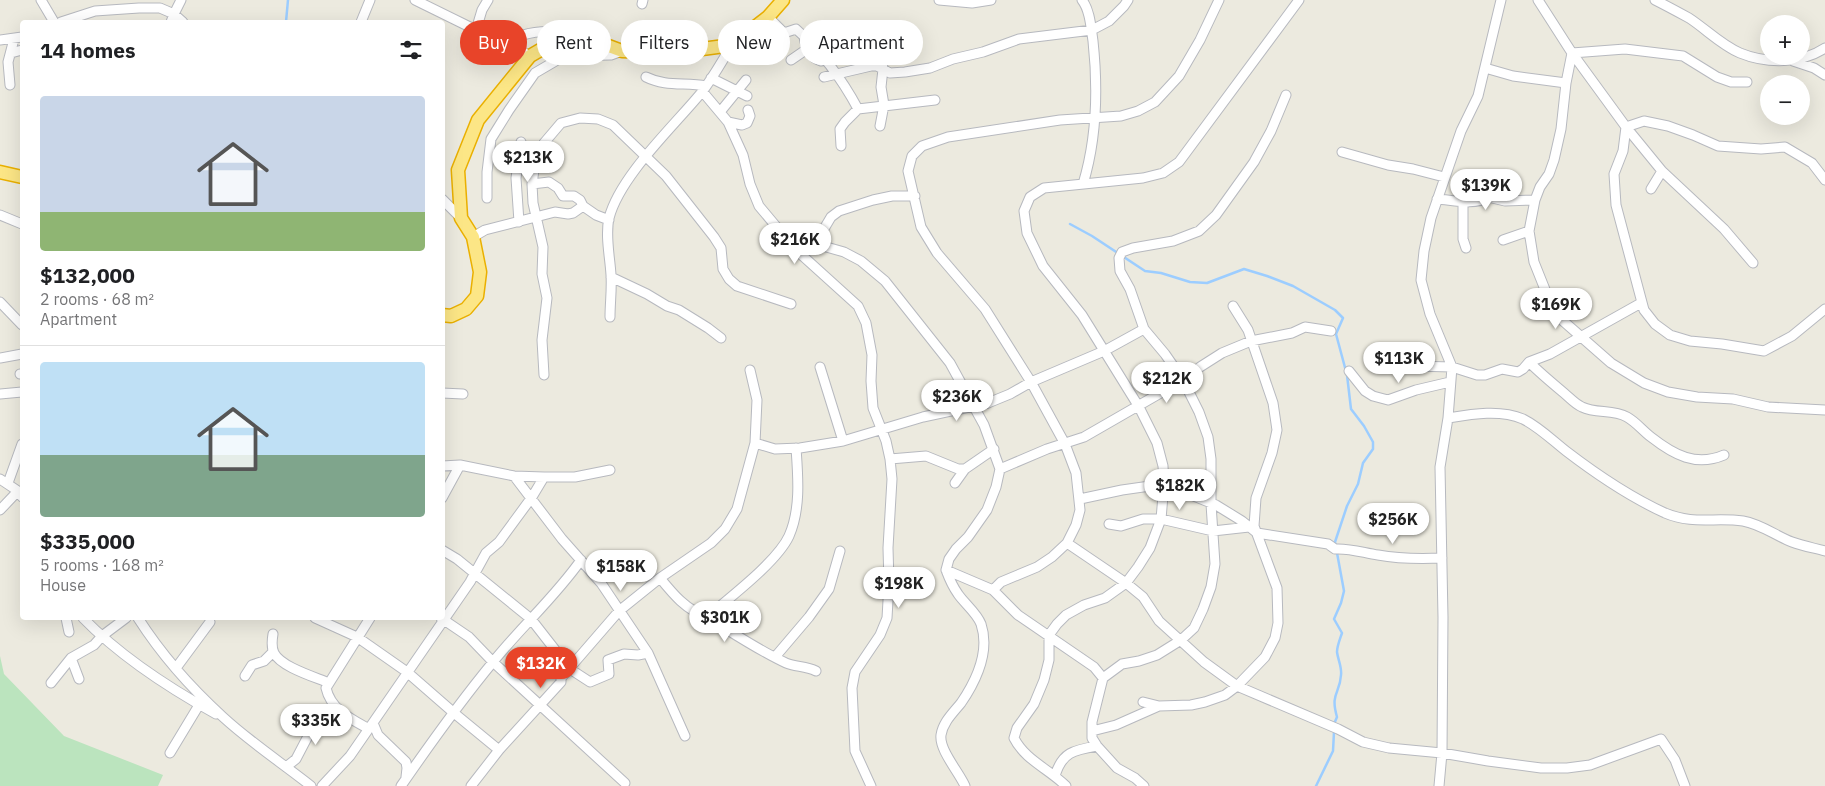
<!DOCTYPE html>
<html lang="en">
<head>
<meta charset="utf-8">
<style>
	body { margin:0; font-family:"IBM Plex Sans",sans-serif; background:#f6f6f6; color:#202124; height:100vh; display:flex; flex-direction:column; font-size:19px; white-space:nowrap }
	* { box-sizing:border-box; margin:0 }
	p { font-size:16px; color:#757577 }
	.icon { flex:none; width:28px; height:28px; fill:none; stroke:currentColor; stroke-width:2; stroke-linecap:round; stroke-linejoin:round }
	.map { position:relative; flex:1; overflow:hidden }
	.details { position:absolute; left:20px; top:20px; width:425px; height:600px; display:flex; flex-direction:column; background:#fff; border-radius:5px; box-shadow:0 5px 20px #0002 }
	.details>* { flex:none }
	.banner { position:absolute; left:460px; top:20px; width:475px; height:45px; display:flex; gap:10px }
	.tools { position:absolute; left:1760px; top:15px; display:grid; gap:10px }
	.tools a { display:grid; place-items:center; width:50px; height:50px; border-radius:50%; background:#fff; box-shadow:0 5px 20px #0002; font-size:25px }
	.price { position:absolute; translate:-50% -42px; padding:0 11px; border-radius:18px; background:#fff; color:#222; font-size:16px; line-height:32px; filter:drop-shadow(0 1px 2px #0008) }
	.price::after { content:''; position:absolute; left:50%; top:30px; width:15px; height:11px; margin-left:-8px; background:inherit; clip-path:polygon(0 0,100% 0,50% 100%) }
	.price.selected { background:#e84429; color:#fff }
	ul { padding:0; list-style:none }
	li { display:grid; align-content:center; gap:10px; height:265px; padding:0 20px }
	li+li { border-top:1px solid #e0e0e0 }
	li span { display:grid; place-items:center; height:155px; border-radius:5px; color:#555 }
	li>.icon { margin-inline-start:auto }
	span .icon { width:90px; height:90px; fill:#fffc; stroke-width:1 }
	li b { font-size:21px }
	h2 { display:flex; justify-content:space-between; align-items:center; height:60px; padding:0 20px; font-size:21px }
	.tag { padding:0 18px; border-radius:22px; background:#fff; box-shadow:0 5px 20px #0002; font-size:18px; line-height:45px }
	.tag.selected { background:#e84429; color:#fff }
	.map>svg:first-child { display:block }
</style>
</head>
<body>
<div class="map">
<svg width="1825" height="786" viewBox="0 0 1825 786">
	<rect width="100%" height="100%" fill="#eceadf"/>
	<path fill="#bbe4be" d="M0,656L4,674L64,736L163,775L158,786H0Z"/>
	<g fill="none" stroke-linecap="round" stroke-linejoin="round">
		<path stroke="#9ccdff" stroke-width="2.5" d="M286,22L288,0
			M1070,224L1092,236L1145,271L1161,273L1190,282L1207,283L1244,269L1267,276L1293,286L1335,310L1343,318L1336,334L1347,375L1351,409L1364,426L1373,442V449L1363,463L1358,484L1347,506L1335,542L1344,591L1341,603L1334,619L1342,633C1340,639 1337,646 1337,652C1338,660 1342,667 1341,675C1340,694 1330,693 1337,717L1334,724
			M1316,786L1333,751L1334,732"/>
		<defs>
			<path id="minor" d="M41,0L54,22
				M415,0L476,30L486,31L530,56
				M939,0L972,3L991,0
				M1082,0C1090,10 1091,28 1093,41C1098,88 1097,138 1083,184
				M1538,0L1572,53L1626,127L1662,171L1724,229L1753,263
				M1655,0C1667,6 1678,12 1689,18C1706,29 1721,45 1740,53C1767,64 1801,64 1825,48
				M642,4L643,0
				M768,17L783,32H787L796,29C822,52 842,79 858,109
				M61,22L95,11L139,8H160L174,14L183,22
				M171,22L174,14L181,0
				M361,22L370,0
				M867,27V36L881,49L883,69L881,87L884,105L880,126
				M476,30L482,10L488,0
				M804,37C806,48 809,57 821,61L846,52
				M0,40L22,37
				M509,43C514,40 518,37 523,35C542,29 568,31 586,38
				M11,53L22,50
				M791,60L807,49
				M1793,61L1814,68L1825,75
				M1485,68L1513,76L1566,83
				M646,77C666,87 685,82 706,86
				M824,77L871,66H877L890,73L905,72L930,68L953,59L983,52L1019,39L1092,30L1109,21L1124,6L1128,0
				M711,78L747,96
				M1747,82H1731L1717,77L1683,56L1625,49L1572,53L1566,83L1561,129L1554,160L1549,174L1540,187L1535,200L1529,231L1534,262L1548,297L1562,320L1611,363L1644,383L1668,392L1697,397L1733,399L1768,407L1825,410
				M10,85L8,62L14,39
				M702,91L728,122L743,155L750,184L759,206L795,249L858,306L866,323L872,355L871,381L873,408L886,441L890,459L892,479L888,548L889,583L887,618L880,635L855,672L852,688L855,751L871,786
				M720,112L746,80
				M728,122L742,125L747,123L750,116L748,110
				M841,146L840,129L845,122L858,109L935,100
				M1342,152L1388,165L1413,169L1444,177
				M1825,180L1812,163L1785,147L1761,149L1718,146L1693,135L1668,126L1644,121L1626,127L1623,151L1614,174L1616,205L1644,310L1655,324L1670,335L1690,341L1722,344L1764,351L1792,336L1825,309
				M532,184L549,182L558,188L563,196H574L580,200L583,206L596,215L609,220
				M1651,189L1662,171
				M487,198V172L491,139L509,110L535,73L564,56L611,55L622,51
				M442,199L461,218
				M1437,199C1453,200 1474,206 1488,197L1505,201L1535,200
				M1463,201V239L1466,248
				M0,215L22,224
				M519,222L516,178L521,142
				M781,229L802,240L844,252L861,261L885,281L950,363L984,425L1000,469L996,487L987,510L968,537L956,549L949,559L946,570C949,578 953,587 958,594C964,603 977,613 981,624C990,651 976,681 961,703C953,713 943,722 941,735C939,750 959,772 965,786
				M473,237L485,230L555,212L568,214L573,213L583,206
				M1503,240L1529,231
				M815,244L831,217L839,211L873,200L892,196H915
				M611,277L647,294L667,306L679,310L708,328L721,338
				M0,302L22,325
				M610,317C610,303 612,289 611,275C610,257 605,236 609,218C620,176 673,127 701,93C713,78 722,61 732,45
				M0,358L22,354
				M1529,362C1540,373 1552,383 1564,393C1570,398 1575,404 1582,407C1596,414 1613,409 1627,417C1636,422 1642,430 1651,437C1674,455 1696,467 1724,455
				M1413,366L1452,367L1477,375H1485L1502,369L1518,372L1523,369L1529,362L1550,354L1641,303
				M820,367L843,441
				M1349,371L1365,391L1373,396L1388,400L1416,390L1450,382
				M20,374H22
				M544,375L542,340L547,298L542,274L543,247L533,203L532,184L535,163L544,143L561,123L580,118L598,119L613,125L666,176L714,237L721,248L723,269L729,279L737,286L791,304
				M442,393L463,394
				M0,394L22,392
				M1448,418C1472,414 1500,409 1523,419C1539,427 1552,440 1566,451C1596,474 1630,497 1665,513C1693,525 1715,517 1743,521C1761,524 1776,536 1792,542C1803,546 1814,548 1825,551
				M755,443L775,449L800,448L843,441L923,417L988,403L1010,394L1031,382L1104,351L1144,329
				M890,459L926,456L958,469H965L994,449
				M442,466L460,465L514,476L544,477H575L610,470
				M1000,469L1047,449L1084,437L1183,380L1200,367L1222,353L1251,341L1292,333L1305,327L1331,331
				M514,476L562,539L601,583L648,653L685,736
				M0,479L18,491L22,497
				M8,483L22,444
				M955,483L965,469
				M442,498L460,465
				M1080,499L1122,490L1164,484L1216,505L1242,521L1257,533L1328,544L1335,549C1350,548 1364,553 1378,555C1400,559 1420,559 1442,558
				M0,510L18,491
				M1109,524L1121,526L1143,519H1161L1213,531L1249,527
				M1067,543L1126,583L1143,597L1159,621L1204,662L1237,686L1338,729L1363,742L1389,748L1442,753L1488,761L1541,768H1567L1590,765L1661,739L1675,760L1685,786
				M442,550L457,559L531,619L570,669L590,682L609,674L608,660L624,654L638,655L648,653
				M946,570L993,590L1018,615L1094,667L1103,678
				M660,578C673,594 686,610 707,617C733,633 758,650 786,663C795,667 806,666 816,671
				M993,590L1001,582L1037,567L1052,557L1067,543L1076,525L1080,510L1076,473L1065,444L1031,382L985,309L937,253L921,227L908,171L912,156L922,146L948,137L1060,120L1121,116L1138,111L1155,102L1179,76L1200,40L1219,0
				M707,617C729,598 777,562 789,536C801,509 798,476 796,448
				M66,618L69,632
				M83,618C120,656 169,688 216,714
				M138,618C161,654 191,688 223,717C250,742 282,763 311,786
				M315,618L357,637L407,672L454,713L499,750
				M441,618L469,637L493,662L625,783
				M273,634C272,640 271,647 274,653C281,667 315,677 329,683
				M775,657L809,617L829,589L840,551
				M71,658L79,679
				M176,668L210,622
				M245,676L252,665L264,661L273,652
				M51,683L71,658L94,645L102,636L126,618
				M1143,702L1159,706L1191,705L1205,702L1225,695L1237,686L1265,657L1275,638L1278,623L1277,588L1254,526L1256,498L1272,453L1277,430L1273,403L1248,330L1233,306
				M373,723L378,735L406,762L407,768L406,777
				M369,729C351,719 331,710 326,688L370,618
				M1092,731L1116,725L1159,706
				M170,753L199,705
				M286,767L296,759L318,717L321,714L338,709
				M1055,776C1062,752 1074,750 1097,746
				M322,786L350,756L470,582L486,553L499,542L532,497L544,477
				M401,786C430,744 460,702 493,662C521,627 555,597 581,560
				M471,786L499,750L561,682V678L619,611L660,578L711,543L725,529L737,509L755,443L757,400L750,370
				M1066,786C1049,769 1025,760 1014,738L1017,728L1034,704L1044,680L1049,660V635L1057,624L1066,615L1084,605L1105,598L1126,583L1138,567L1150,548L1161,519L1164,484L1163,466L1157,443L1139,407L1082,315L1043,266L1027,233L1024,211L1030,197L1044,188L1143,178L1163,173L1179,162L1299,0
				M1144,786L1135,778L1117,768L1097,746L1092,738V722L1103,678L1122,664L1139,661L1157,655L1181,640L1194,628L1203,609L1211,587L1215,564L1211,504V459L1208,437L1199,412L1183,380L1165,354L1144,329L1130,289L1120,271L1119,258L1122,252L1133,248L1173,241L1199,231L1216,215L1254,162L1271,131L1286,95
				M1439,786L1442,753L1443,617L1440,467L1448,418L1452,367L1430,314L1421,280L1424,251L1431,218L1461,131L1478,96L1501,0"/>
			<path id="highway" d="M0,172L22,177
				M442,315L451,316L466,309L477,296L480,272L473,237L461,218L458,170L478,120L530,56L554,42L590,39L622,51L672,53L732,45L768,17L783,0"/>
		</defs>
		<use href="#minor" stroke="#b7b9bf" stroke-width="11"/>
		<use href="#highway" stroke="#eab001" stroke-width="15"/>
		<use href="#minor" stroke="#fff" stroke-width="9"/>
		<use href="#highway" stroke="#fce686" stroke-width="12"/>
	</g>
</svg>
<div class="tools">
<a>+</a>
<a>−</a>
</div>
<b class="price" style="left:528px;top:183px">$213K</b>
<b class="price" style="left:1486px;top:211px">$139K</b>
<b class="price" style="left:795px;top:265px">$216K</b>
<b class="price" style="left:1556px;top:330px">$169K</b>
<b class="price" style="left:1399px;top:384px">$113K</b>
<b class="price" style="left:1167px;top:404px">$212K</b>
<b class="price" style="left:957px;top:422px">$236K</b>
<b class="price" style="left:1180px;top:511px">$182K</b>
<b class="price" style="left:1393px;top:545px">$256K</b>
<b class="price" style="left:621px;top:592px">$158K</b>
<b class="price" style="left:899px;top:609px">$198K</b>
<b class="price" style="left:725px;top:643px">$301K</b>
<b class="price selected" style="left:541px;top:689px">$132K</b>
<b class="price" style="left:316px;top:746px">$335K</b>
<div class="banner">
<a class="tag selected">Buy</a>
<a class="tag">Rent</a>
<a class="tag">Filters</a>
<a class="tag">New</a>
<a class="tag">Apartment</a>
</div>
<section class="details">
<h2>14 homes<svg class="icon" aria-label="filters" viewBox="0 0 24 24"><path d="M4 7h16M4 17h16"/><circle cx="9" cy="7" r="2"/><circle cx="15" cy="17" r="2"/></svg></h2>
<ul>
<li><span style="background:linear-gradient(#c9d6e8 75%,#8fb573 0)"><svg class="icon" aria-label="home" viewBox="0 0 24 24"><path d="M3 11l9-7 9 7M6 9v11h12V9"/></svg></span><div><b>$132,000</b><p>2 rooms · 68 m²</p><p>Apartment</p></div></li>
<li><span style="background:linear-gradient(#bfe0f5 60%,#7fa58c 0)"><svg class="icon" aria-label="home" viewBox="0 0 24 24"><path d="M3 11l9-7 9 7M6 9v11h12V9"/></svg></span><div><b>$335,000</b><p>5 rooms · 168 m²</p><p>House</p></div></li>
</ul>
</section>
</div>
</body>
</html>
